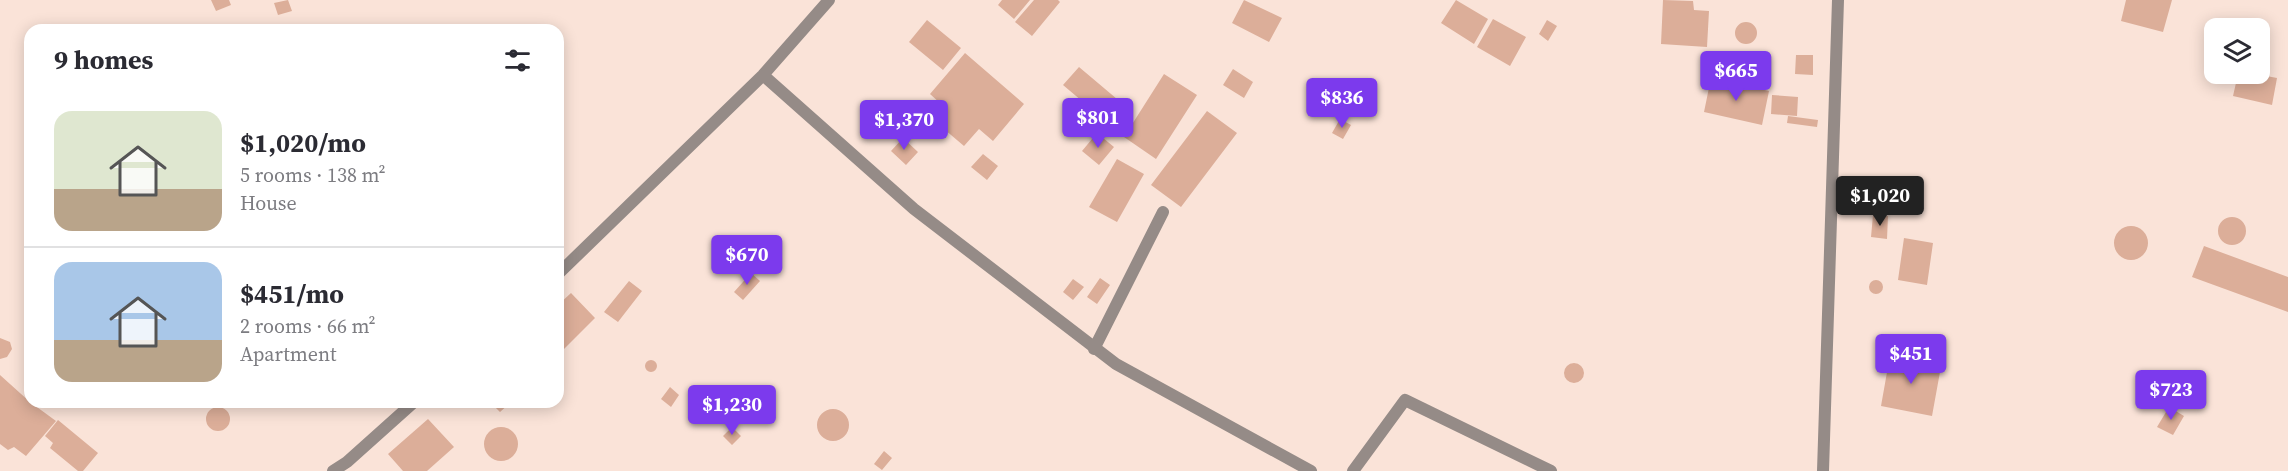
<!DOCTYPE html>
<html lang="en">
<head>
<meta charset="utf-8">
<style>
	body { margin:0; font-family:"Source Serif 4",serif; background:#f2f2f3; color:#2b2b33; height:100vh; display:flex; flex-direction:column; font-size:22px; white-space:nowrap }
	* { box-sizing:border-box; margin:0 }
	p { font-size:20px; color:#7c7c81 }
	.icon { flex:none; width:33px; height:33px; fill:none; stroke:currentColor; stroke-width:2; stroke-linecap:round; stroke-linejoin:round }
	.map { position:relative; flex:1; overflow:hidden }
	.sheet { position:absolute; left:24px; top:24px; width:540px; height:384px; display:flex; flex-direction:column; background:#fff; border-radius:18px; box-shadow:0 3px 15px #0003 }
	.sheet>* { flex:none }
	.controls { position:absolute; left:2204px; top:18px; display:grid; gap:12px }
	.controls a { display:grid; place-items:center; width:66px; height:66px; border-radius:12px; background:#fff; box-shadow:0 3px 15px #0003; font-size:30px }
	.price { position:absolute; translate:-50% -51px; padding:0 14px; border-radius:6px; background:#7c3aed; color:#fff; font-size:20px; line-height:39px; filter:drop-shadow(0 2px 3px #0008) }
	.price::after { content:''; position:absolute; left:50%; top:36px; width:18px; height:14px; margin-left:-9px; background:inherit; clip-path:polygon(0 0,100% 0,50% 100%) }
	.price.on { background:#222; color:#fff }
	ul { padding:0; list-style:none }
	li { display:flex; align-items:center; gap:18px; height:150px; padding:0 30px }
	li+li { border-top:2px solid #e1e1e2 }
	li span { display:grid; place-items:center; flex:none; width:168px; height:120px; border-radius:18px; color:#555 }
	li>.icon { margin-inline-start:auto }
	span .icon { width:72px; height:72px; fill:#fffc; stroke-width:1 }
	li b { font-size:26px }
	h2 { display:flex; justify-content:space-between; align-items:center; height:72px; padding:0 30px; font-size:26px }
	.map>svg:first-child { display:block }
</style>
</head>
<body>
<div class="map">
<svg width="2288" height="471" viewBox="0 0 2288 471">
	<rect width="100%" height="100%" fill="#fae3d8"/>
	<path fill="#dcae99" d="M211,0H229L231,5L216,11Z
		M288,0L292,11L278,15L274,3Z
		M1002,0H1030L1014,19L998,5Z
		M1034,0H1058L1060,2L1032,36L1015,22Z
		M1244,0L1282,18L1269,42L1232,23Z
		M1456,0L1488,19L1474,44L1441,23Z
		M1663,0L1693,1L1694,10L1709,11L1707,47L1661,44Z
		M2126,0H2172L2163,32L2121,21Z
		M1493,19L1526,37L1510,66L1477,47Z
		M927,20L961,48L943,70L909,42Z
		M1547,20L1557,26L1548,41L1539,34Z
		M1735 33a11 11 0 1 1 22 0a11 11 0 1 1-22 0Z
		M965,53L1024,104L993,141L979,129L964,146L931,118L941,104L930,94Z
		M1796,55H1813V75L1795,74Z
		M1079,67L1130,110L1114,128L1063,85Z
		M1233,69L1253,82L1244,98L1223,85Z
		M1164,74L1197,95L1156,159L1124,137Z
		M2238,74H2256L2277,78L2272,105L2233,96Z
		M1711,78L1769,91L1762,125L1704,112Z
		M1772,95L1798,97L1797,116L1771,114Z
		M1207,111L1237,133L1181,207L1151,185Z
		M1788,116L1818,120L1817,127L1787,123Z
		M1340,119L1351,125L1343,139L1332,133Z
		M1097,133L1114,147L1099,165L1082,151Z
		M903,138L918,152L906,165L891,151Z
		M983,154L998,166L987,180L971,167Z
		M1117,159L1144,174L1117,222L1089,207Z
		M1873,215L1888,216L1887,239L1871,237Z
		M2218 231a14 14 0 1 1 28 0a14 14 0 1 1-28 0Z
		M2114 243a17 17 0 1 1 34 0a17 17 0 1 1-34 0Z
		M1904,238L1933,243L1927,285L1898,280Z
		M2204,246L2288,277V312L2192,277Z
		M751,273L760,281L743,300L734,292Z
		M1100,278L1110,285L1097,304L1087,297Z
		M1073,279L1084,287L1073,300L1063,292Z
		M1869 287a7 7 0 1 1 14 0a7 7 0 1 1-14 0Z
		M629,281L642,291L618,322L604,312Z
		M571,293L595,318L558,355V305Z
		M0,338L10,342L12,349L7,357L0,359Z
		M1905,352L1929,356L1926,370L1940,372L1932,416L1881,406L1889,361L1903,364Z
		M645 366a6 6 0 1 1 12 0a6 6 0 1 1-12 0Z
		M1564 373a10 10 0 1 1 20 0a10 10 0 1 1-20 0Z
		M0,375L30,402L56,421L26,456L14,447L8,450L0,444Z
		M670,387L679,395L671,407L661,399Z
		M700,388L721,408L710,419L689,399Z
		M490,402H511L500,412Z
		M206 419a12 12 0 1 1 24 0a12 12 0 1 1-24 0Z
		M2169,407L2184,416L2173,435L2157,427Z
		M817 425a16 16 0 1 1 32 0a16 16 0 1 1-32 0Z
		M428,419L454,447L427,471H403L388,454Z
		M58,420L98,453L83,471H78L50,448L53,443L45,436Z
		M732,427L741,436L732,445L723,436Z
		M484 444a17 17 0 1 1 34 0a17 17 0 1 1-34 0Z
		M884,451L892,458L882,470L874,464Z"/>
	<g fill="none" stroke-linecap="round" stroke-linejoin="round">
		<path stroke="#958b87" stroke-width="12" d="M763,75L914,209L1116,364L1311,471
			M558,274L763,75L829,0
			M1094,349L1163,212
			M333,471L347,462L414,402
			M1353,471L1405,400L1551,471
			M1823,471L1838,0"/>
	</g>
</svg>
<div class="controls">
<a><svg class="icon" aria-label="layers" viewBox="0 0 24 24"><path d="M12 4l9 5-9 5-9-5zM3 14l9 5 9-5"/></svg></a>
</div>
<b class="price" style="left:1736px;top:102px">$665</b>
<b class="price" style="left:1342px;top:129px">$836</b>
<b class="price" style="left:1098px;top:149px">$801</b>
<b class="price" style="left:904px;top:151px">$1,370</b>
<b class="price on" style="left:1880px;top:227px">$1,020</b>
<b class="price" style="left:747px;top:286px">$670</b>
<b class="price" style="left:1911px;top:385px">$451</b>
<b class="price" style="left:2171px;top:421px">$723</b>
<b class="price" style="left:732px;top:436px">$1,230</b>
<section class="sheet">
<h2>9 homes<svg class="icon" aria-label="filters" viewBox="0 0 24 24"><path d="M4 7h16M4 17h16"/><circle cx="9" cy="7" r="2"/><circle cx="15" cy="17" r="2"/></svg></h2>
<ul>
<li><span style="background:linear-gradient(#dfe7d0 65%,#b9a48a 0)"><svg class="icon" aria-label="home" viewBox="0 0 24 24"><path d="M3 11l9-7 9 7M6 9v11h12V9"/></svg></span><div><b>$1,020/mo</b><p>5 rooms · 138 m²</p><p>House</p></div></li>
<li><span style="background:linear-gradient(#a9c7e8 65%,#b9a48a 0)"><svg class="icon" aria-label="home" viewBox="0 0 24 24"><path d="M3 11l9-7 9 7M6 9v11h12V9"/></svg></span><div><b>$451/mo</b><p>2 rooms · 66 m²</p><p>Apartment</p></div></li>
</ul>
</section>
</div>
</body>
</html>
